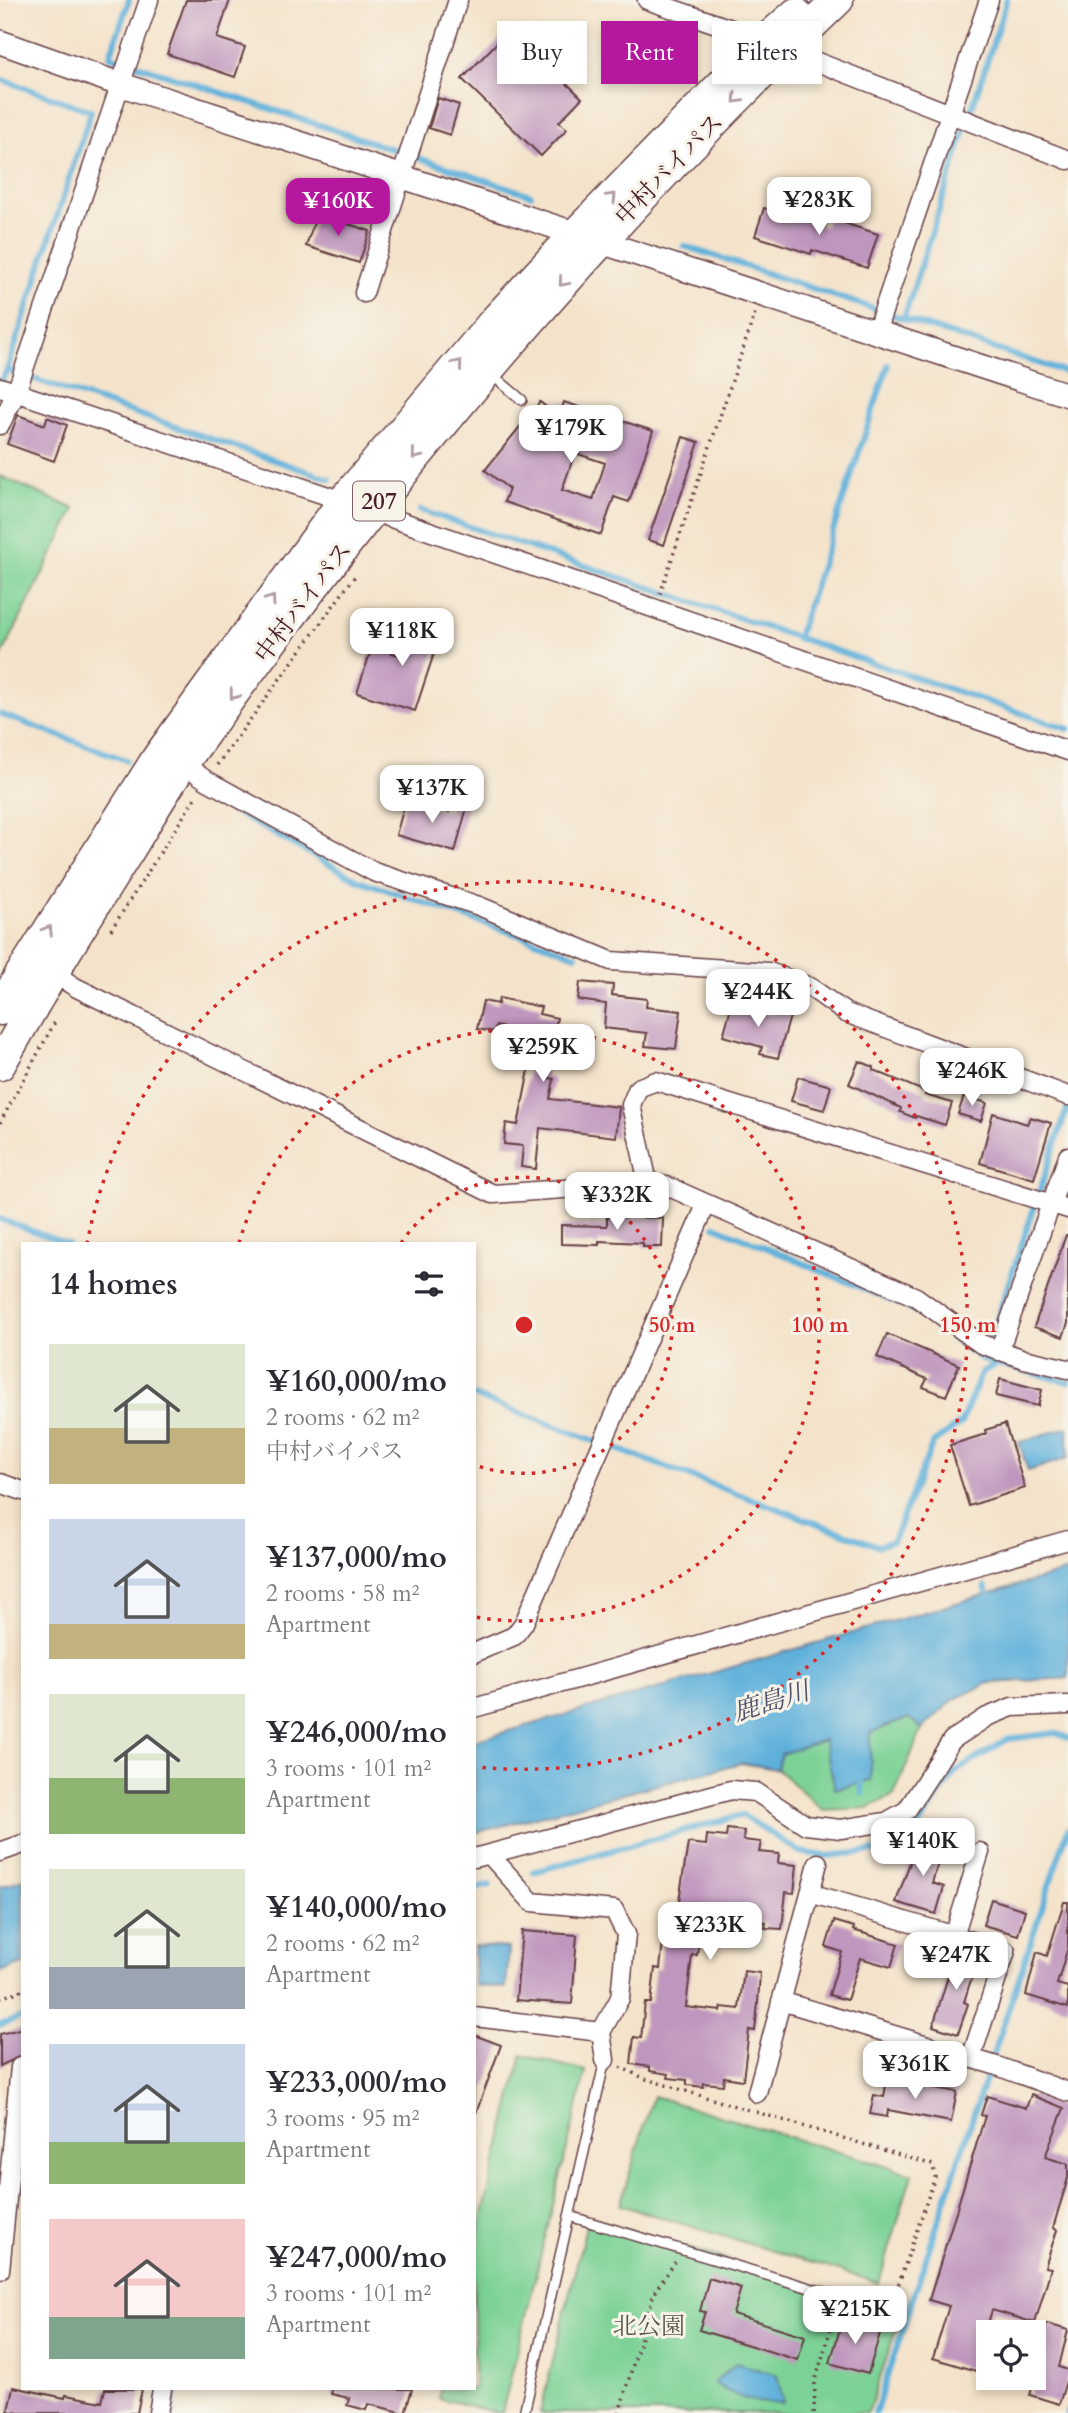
<!DOCTYPE html>
<html lang="en">
<head>
<meta charset="utf-8">
<style>
	body { margin:0; font-family:Cardo,"Noto Serif JP",serif; background:#f2f2f3; color:#2b2b33; height:100vh; display:flex; flex-direction:column; font-size:26px; white-space:nowrap }
	* { box-sizing:border-box; margin:0 }
	p { font-size:23px; color:#7c7c81 }
	.icon { flex:none; width:38px; height:38px; fill:none; stroke:currentColor; stroke-width:2; stroke-linecap:round; stroke-linejoin:round }
	.map { position:relative; flex:1; overflow:hidden }
	.side { position:absolute; left:21px; top:1242px; width:455px; height:1148px; display:flex; flex-direction:column; background:#fff; border-radius:0px; box-shadow:0 4px 10px #0003 }
	.side>* { flex:none }
	.top-card { position:absolute; left:497px; top:21px; width:466px; height:63px; display:flex; gap:14px }
	.tools { position:absolute; left:976px; top:2320px; display:grid; gap:14px }
	.tools a { display:grid; place-items:center; width:70px; height:70px; border-radius:0px; background:#fff; box-shadow:0 4px 10px #0003; font-size:35px }
	.price { position:absolute; translate:-50% -60px; padding:0 16px; border-radius:14px; background:#fff; color:#222; font-size:23px; line-height:46px; filter:drop-shadow(0 2px 4px #0008) }
	.price::after { content:''; position:absolute; left:50%; top:42px; width:21px; height:16px; margin-left:-10px; background:inherit; clip-path:polygon(0 0,100% 0,50% 100%) }
	.price.on { background:#b5179e; color:#fff }
	ul { padding:0; list-style:none }
	li { display:flex; align-items:center; gap:21px; height:175px; padding:0 28px }
	li span { display:grid; place-items:center; flex:none; width:196px; height:140px; border-radius:0px; color:#555 }
	li>.icon { margin-inline-start:auto }
	span .icon { width:84px; height:84px; fill:#fffc; stroke-width:1 }
	li b { font-size:30px }
	h2 { display:flex; justify-content:space-between; align-items:center; height:84px; padding:0 28px; font-size:30px }
	.tag { padding:0 24px; border-radius:0px; background:#fff; box-shadow:0 4px 10px #0003; font-size:24px; line-height:63px }
	.tag.on { background:#b5179e; color:#fff }
	.map>svg:first-child { display:block }
</style>
</head>
<body>
<div class="map">
<svg width="1068" height="2413" viewBox="0 0 1068 2413">
	<rect width="100%" height="100%" fill="#f7f3e8"/>
	<filter id="ink" filterUnits="userSpaceOnUse"><feTurbulence type="fractalNoise" baseFrequency=".0143" numOctaves="2"/><feDisplacementMap in="SourceGraphic" scale="14" xChannelSelector="R" yChannelSelector="G"/><feConvolveMatrix kernelMatrix="1 2 1 2 8 2 1 2 1" color-interpolation-filters="sRGB"/></filter>
	<filter id="wash" filterUnits="userSpaceOnUse"><feTurbulence type="fractalNoise" baseFrequency=".00686" numOctaves="4" result="noise"/><feDisplacementMap in="SourceGraphic" scale="28" xChannelSelector="R" yChannelSelector="G"/><feGaussianBlur stdDeviation="1.57" result="paint"/><feColorMatrix in="noise" values="0 0 0 0 0 0 0 0 0 0 0 0 0 0 0 0 0 1.4 0 .05"/><feComposite in="paint" operator="in"/></filter>
	<g filter="url(#wash)">
		<rect width="100%" height="100%" fill="#f4e3ca"/>
		<path fill="#7bd296" stroke="#627860" stroke-width="2" d="M0,476L75,509L0,659Z
			M1068,1678L989,1683L954,1699L922,1729L894,1795L868,1808L823,1810L777,1769L741,1763L474,1833L847,1688Z
			M522,2055L586,2071L502,2413H497L438,2398L440,2389H474V2250Z
			M653,2096L912,2174L879,2283L620,2205Z
			M588,2218L902,2312L868,2413H540Z"/>
		<path fill="#5fb1db" stroke="#546883" stroke-width="2" d="M1068,1427V1458L1028,1471L1019,1442Z
			M1068,1571V1678L989,1683L954,1699L922,1729L909,1718L870,1733L871,1780L835,1789L824,1740L781,1754L777,1769L741,1763L474,1833V1741Z
			M23,1879V1964L0,1972V1887Z
			M474,1946L509,1948L506,1988L474,1985Z
			M736,2363L777,2375L783,2403C758,2405 735,2398 714,2383Z"/>
		<g fill="none" stroke-linecap="round" stroke-linejoin="round">
			<path stroke="#5fb1db" stroke-width="6" d="M129,0L110,56L531,195
				M0,79L91,111L7,370L0,383
				M684,246L1068,373
				M904,318L1007,0
				M7,370L330,479
				M420,510L1068,729
				M797,639L888,365
				M0,714L126,760
				M209,798L358,880L576,955
				M0,1219L68,1244
				M715,1226L916,1311L983,1360L1068,1382
				M983,1360L1068,1106
				M474,1396L878,1546L893,1541L933,1443L961,1423L982,1372L995,1365
				M985,1587L991,1602
				M860,1774L862,1793
				M533,1872L742,1815L800,1852L826,1856L876,1851L915,1831L955,1772L1008,1739L1055,1733L1068,1738
				M474,1889L490,1885
				M0,2025L23,2017
				M172,2413L176,2389
				M875,2413L1068,1829
				M1067,2413L1068,2409"/>
		</g>
		<g id="blocks">
			<path fill="#bf96bd" fill-rule="evenodd" d="M186,0H230L217,38L245,47L235,77L167,54Z
				M510,29L582,98L559,122L567,129L541,156L462,79Z
				M438,98L459,105L450,135L429,128Z
				M764,208L825,227L828,218L878,234L867,268L812,250L811,254L755,236Z
				M317,214L370,231L359,263L306,246Z
				M540,402L559,417L564,402L653,431L629,502L614,497L601,535L504,502L509,489L485,470ZM575,453L605,463L593,500L562,490Z
				M18,415L45,425L47,417L67,425L54,461L7,444Z
				M683,437L699,442L664,545L648,540Z
				M411,619L442,629L415,711L357,693L372,647L399,655Z
				M406,800L449,812L452,802L467,807L455,852L396,835Z
				M580,982L613,985L612,995L647,999L646,1007L681,1011L676,1049L645,1046L647,1033L604,1028L606,1004L578,1000Z
				M499,998L541,1007L539,1014L557,1018L545,1077L554,1079L550,1099L619,1107L616,1137L540,1128L536,1169L521,1167L523,1146L504,1144L506,1123L518,1125L533,1050L527,1049L530,1034L496,1026L494,1032L477,1029L483,1001L498,1004Z
				M732,1004L771,1015L773,1008L791,1013L778,1058L760,1054L762,1047L723,1036Z
				M859,1061L874,1067L873,1070L926,1092L925,1095L952,1103L945,1125L916,1116L915,1118L900,1112L901,1108L849,1084Z
				M798,1077L831,1086L824,1110L791,1101Z
				M964,1096L987,1103L981,1121L958,1114Z
				M993,1113L1027,1124L1030,1117L1051,1123L1034,1179L980,1163Z
				M607,1217L663,1218L662,1247H643V1243L599,1241V1245L561,1244V1225L607,1226Z
				M1066,1235H1068V1323L1063,1337L1034,1327Z
				M887,1334L959,1365L946,1396L923,1387L927,1379L877,1357Z
				M1000,1379L1042,1390L1038,1406L996,1396Z
				M1005,1424L1025,1488L969,1506L950,1445L986,1434L985,1430Z
				M727,1829L744,1831L743,1840L761,1842L759,1852L779,1854L778,1863L797,1865L794,1893L786,1892L782,1929L765,1928L766,1922L746,1920L747,1914L702,1910L697,1955H692L686,2007L721,2011L722,2007L739,2009L744,1971L760,1973L758,2003L755,2031L749,2030L743,2080L724,2077L723,2085L704,2083L703,2087L687,2085V2080L668,2078L669,2074L650,2071V2067L631,2064L634,2037L641,2038L645,2003H651L655,1968L660,1969L664,1931L674,1933L688,1843L706,1845L707,1835L726,1837Z
				M919,1837L944,1844L932,1883L944,1887L936,1914L896,1902Z
				M991,1899L1025,1910L1018,1935L983,1925Z
				M1064,1902H1068V1947L1057,1984L1068,1987V2008L1026,1995L1037,1952L1047,1956Z
				M834,1921L854,1927L853,1930L898,1944L891,1967L860,1958L847,2000L829,1995L842,1952L826,1947Z
				M522,1931L577,1935L572,2004L516,2000Z
				M954,1949L978,1957L964,2002L968,2004L958,2034L933,2026L948,1976L946,1975Z
				M23,2028V2055L0,2066V2034Z
				M474,2035L501,2045L476,2113H474Z
				M887,2079L957,2092L951,2122L888,2110L887,2117L870,2114L874,2095L884,2097Z
				M1031,2095L1064,2108L1045,2157L1068,2164V2178L1053,2228L1057,2230L1045,2267L1051,2268L1035,2323L992,2310L983,2340L989,2341V2375L933,2358L949,2306L929,2300L985,2116L981,2115L987,2096L1026,2108Z
				M709,2278L741,2288L733,2314L805,2336L798,2360L699,2330L705,2312L700,2311Z
				M843,2318L881,2330L868,2374L830,2363Z
				M1047,2324L1068,2330L1059,2367L1068,2370V2375L1059,2404L1030,2395L1046,2342L1042,2341Z
				M13,2387L65,2398L66,2395L102,2402L105,2389H142L137,2413H19L8,2411Z
				M332,2389H412L405,2413L368,2404L366,2410L347,2405L349,2398L331,2394Z"/>
		</g>
	</g>
	<g filter="url(#ink)">
		<use href="#blocks" fill-opacity="0" stroke="#643c43" stroke-width="2"/>
		<g fill="none" stroke-linecap="round" stroke-linejoin="round">
			<defs>
				<path id="service" d="M490,373L522,400
					M569,2216L850,2300V2306
					M524,2413L605,2060"/>
				<path id="minor" d="M647,0L734,30L760,45L807,58L1068,160
					M364,293L458,0
					M876,332L989,0
					M0,387L343,501
					M0,425L16,393L149,0
					M371,511L1068,751
					M183,764L206,780L374,872L479,906L611,961L769,972L810,987L846,1013L1068,1096
					M52,972L75,987L493,1194L648,1183L667,1186L916,1297L981,1344L1024,1359L1068,1369
					M648,1183L631,1105L638,1088L656,1081L1068,1209
					M999,1351L1068,1156
					M0,1483L23,1491
					M474,1653L514,1636L524,1623L706,1205
					M474,1708L1068,1540
					M0,1852L23,1844
					M489,1854L532,1902L614,1910L626,1934L620,1998L601,2032L605,2060
					M474,1858L731,1790L756,1792L806,1825L841,1829L886,1822L907,1810L952,1740L987,1717L1012,1707L1068,1705
					M810,1893L1006,1951L971,2058
					M954,1936L980,1852
					M781,2001L997,2066L1068,2092
					M474,2017L601,2032
					M757,2093L818,1863
					M0,2270L20,2067L23,2066
					M158,2413L162,2389"/>
				<path id="tertiary" d="M0,42L122,85L1068,395"/>
				<path id="trunk" d="M0,1010L20,975L157,758L343,501L494,321L577,232L760,45L796,13
					M0,1065C40,993 83,923 127,854C146,823 164,791 185,761C379,488 594,231 838,0"/>
			</defs>
			<use href="#service" stroke="#643c43" stroke-width="12"/>
			<use href="#minor" stroke="#643c43" stroke-width="21"/>
			<use href="#tertiary" stroke="#643c43" stroke-width="26"/>
			<use href="#trunk" stroke="#643c43" stroke-width="33"/>
			<path stroke="#643c43" stroke-width="3.5" stroke-dasharray="2 5" stroke-linecap="butt" d="M660,594L755,313
				M217,765L355,576
				M111,930L197,795
				M0,1123L56,1020
				M0,1998L23,1990
				M620,2067L646,2079L748,2110
				M756,2112L933,2165L935,2177L888,2315L879,2317L862,2311
				M619,2413L654,2293L675,2262
				M814,2413L815,2382L836,2311"/>
			<use href="#service" stroke="#fff" stroke-width="9"/>
			<use href="#minor" stroke="#fff" stroke-width="18"/>
			<use href="#tertiary" stroke="#fff" stroke-width="23"/>
			<use href="#trunk" stroke="#fff" stroke-width="30"/>
		</g>
		<defs><path id="oneway-chevron" d="M-2-3.5L2.5 0L-2 3.5" fill="none" stroke-width="1.6" stroke-linecap="round" stroke-linejoin="round" transform="scale(1.75)"/></defs>
		<g stroke="#ae9aa0">
			<use href="#oneway-chevron" transform="translate(737 99) rotate(134)"/>
			<use href="#oneway-chevron" transform="translate(612 197) rotate(-46)"/>
			<use href="#oneway-chevron" transform="translate(563 282) rotate(131)"/>
			<use href="#oneway-chevron" transform="translate(458 364) rotate(-50)"/>
			<use href="#oneway-chevron" transform="translate(416 455) rotate(129)"/>
			<use href="#oneway-chevron" transform="translate(271 600) rotate(-54)"/>
			<use href="#oneway-chevron" transform="translate(234 695) rotate(127)"/>
			<use href="#oneway-chevron" transform="translate(48 930) rotate(-58)"/>
		</g>
	</g>
	<g fill="none" stroke="#d62828" stroke-width="3.5" stroke-dasharray="3.5 7">
		<path d="M401 1243A148 148 0 1 1 475 1465"/>
		<path d="M239 1243A296 296 0 1 1 475 1617"/>
		<path d="M87 1244A444 444 0 1 1 478 1767"/>
	</g>
	<g text-anchor="middle" stroke-width="6" stroke-linejoin="round" paint-order="stroke">
		<rect fill="#f7f3e8" stroke="#7e5f64" stroke-width="2" x="353" y="481.5" width="52" height="39" rx="5"/>
		<g font-size="23" font-weight="bold" fill="#4a1f2b">
			<text x="379" y="509">207</text>
		</g>
		<g font-size="24" fill="#4a1f2b" stroke="#f7f3e8">
			<text transform="translate(669 169) rotate(-46)" y="8">中村バイパス</text>
			<text transform="translate(303 602) rotate(-53)" y="8">中村バイパス</text>
		</g>
		<g font-size="24" fill="#59554b" stroke="#f7f3e8">
			<text x="649" y="2334">北公園</text>
		</g>
		<g font-size="26" font-style="italic" fill="#515269" stroke="#f7f3e8">
			<text transform="translate(771 1701) rotate(-17)" y="9">鹿島川</text>
		</g>
	</g>
	<circle cx="524" cy="1325" r="10" fill="#d62828" stroke="#f7f3e8" stroke-width="3.5"/>
	<g font-size="21" text-anchor="middle" font-weight="bold" fill="#d62828" stroke="#f7f3e8" stroke-width="6" stroke-linejoin="round" paint-order="stroke">
		<text x="672" y="1332">50 m</text>
		<text x="820" y="1332">100 m</text>
		<text x="968" y="1332">150 m</text>
	</g>
</svg>
<div class="tools">
<a><svg class="icon" aria-label="locate" viewBox="0 0 24 24"><circle cx="12" cy="12" r="6"/><path d="M12 2v4M12 18v4M2 12h4M18 12h4"/></svg></a>
</div>
<b class="price" style="left:819px;top:237px">¥283K</b>
<b class="price on" style="left:338px;top:238px">¥160K</b>
<b class="price" style="left:571px;top:465px">¥179K</b>
<b class="price" style="left:402px;top:668px">¥118K</b>
<b class="price" style="left:432px;top:825px">¥137K</b>
<b class="price" style="left:758px;top:1029px">¥244K</b>
<b class="price" style="left:543px;top:1084px">¥259K</b>
<b class="price" style="left:972px;top:1108px">¥246K</b>
<b class="price" style="left:617px;top:1232px">¥332K</b>
<b class="price" style="left:923px;top:1878px">¥140K</b>
<b class="price" style="left:710px;top:1962px">¥233K</b>
<b class="price" style="left:956px;top:1992px">¥247K</b>
<b class="price" style="left:915px;top:2101px">¥361K</b>
<b class="price" style="left:855px;top:2346px">¥215K</b>
<div class="top-card">
<a class="tag">Buy</a>
<a class="tag on">Rent</a>
<a class="tag">Filters</a>
</div>
<section class="side">
<h2>14 homes<svg class="icon" aria-label="filters" viewBox="0 0 24 24"><path d="M4 7h16M4 17h16"/><circle cx="9" cy="7" r="2"/><circle cx="15" cy="17" r="2"/></svg></h2>
<ul>
<li><span style="background:linear-gradient(#dfe7d0 60%,#c2b280 0)"><svg class="icon" aria-label="home" viewBox="0 0 24 24"><path d="M3 11l9-7 9 7M6 9v11h12V9"/></svg></span><div><b>¥160,000/mo</b><p>2 rooms · 62 m²</p><p>中村バイパス</p></div></li>
<li><span style="background:linear-gradient(#c9d6e8 75%,#c2b280 0)"><svg class="icon" aria-label="home" viewBox="0 0 24 24"><path d="M3 11l9-7 9 7M6 9v11h12V9"/></svg></span><div><b>¥137,000/mo</b><p>2 rooms · 58 m²</p><p>Apartment</p></div></li>
<li><span style="background:linear-gradient(#dfe7d0 60%,#8fb573 0)"><svg class="icon" aria-label="home" viewBox="0 0 24 24"><path d="M3 11l9-7 9 7M6 9v11h12V9"/></svg></span><div><b>¥246,000/mo</b><p>3 rooms · 101 m²</p><p>Apartment</p></div></li>
<li><span style="background:linear-gradient(#dfe7d0 70%,#9aa5b1 0)"><svg class="icon" aria-label="home" viewBox="0 0 24 24"><path d="M3 11l9-7 9 7M6 9v11h12V9"/></svg></span><div><b>¥140,000/mo</b><p>2 rooms · 62 m²</p><p>Apartment</p></div></li>
<li><span style="background:linear-gradient(#c9d6e8 70%,#8fb573 0)"><svg class="icon" aria-label="home" viewBox="0 0 24 24"><path d="M3 11l9-7 9 7M6 9v11h12V9"/></svg></span><div><b>¥233,000/mo</b><p>3 rooms · 95 m²</p><p>Apartment</p></div></li>
<li><span style="background:linear-gradient(#f6c9c9 70%,#7fa58c 0)"><svg class="icon" aria-label="home" viewBox="0 0 24 24"><path d="M3 11l9-7 9 7M6 9v11h12V9"/></svg></span><div><b>¥247,000/mo</b><p>3 rooms · 101 m²</p><p>Apartment</p></div></li>
</ul>
</section>
</div>
</body>
</html>
